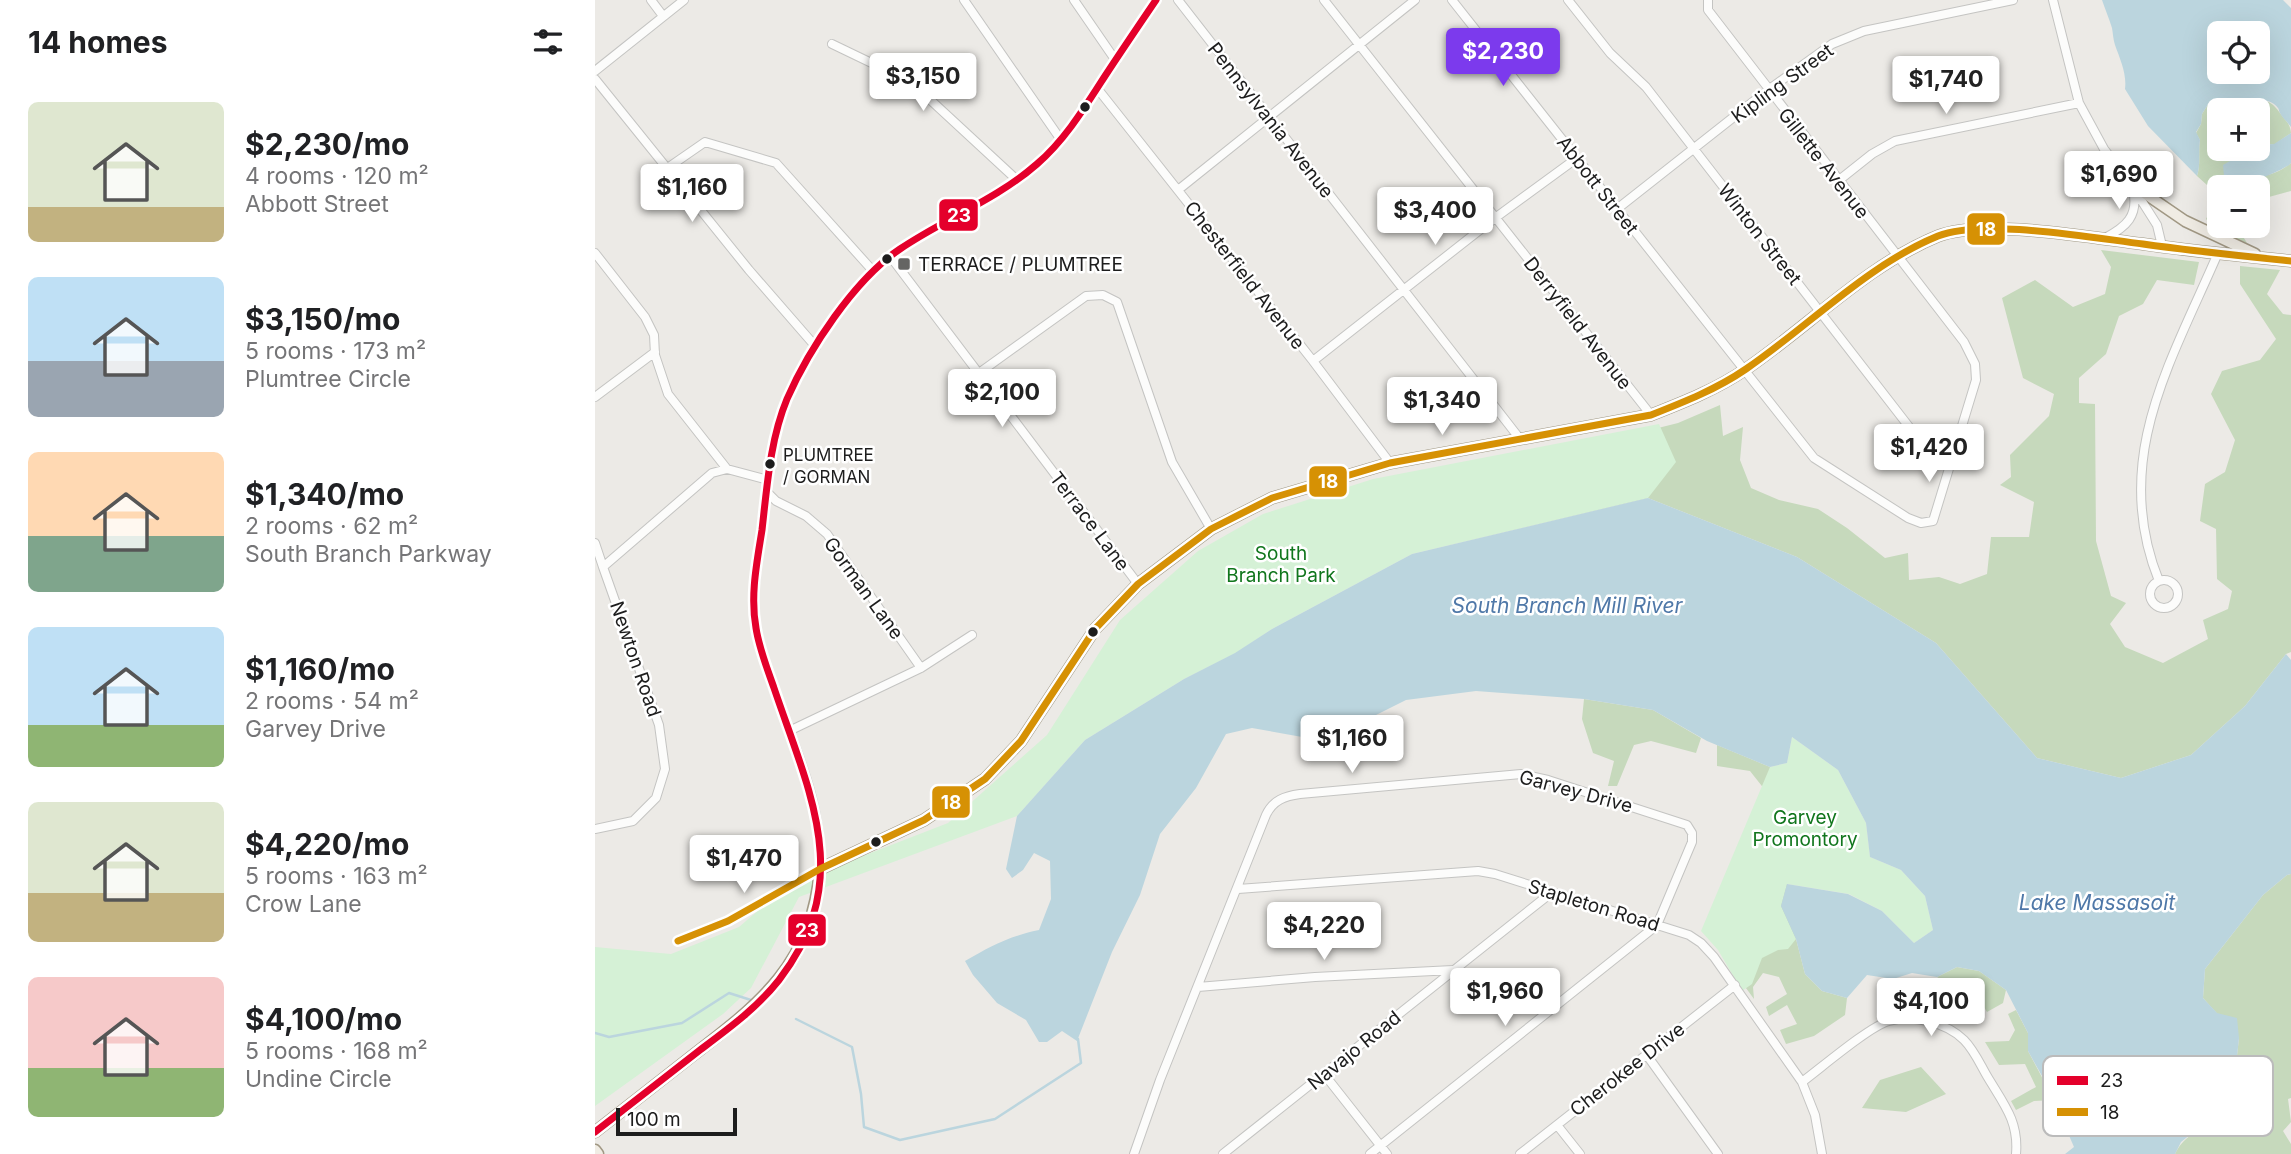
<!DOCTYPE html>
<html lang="en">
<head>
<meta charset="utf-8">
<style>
	body { margin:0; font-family:Inter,sans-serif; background:#f6f6f6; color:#202124; height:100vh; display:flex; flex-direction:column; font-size:26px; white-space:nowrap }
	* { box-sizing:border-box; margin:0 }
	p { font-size:23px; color:#757577 }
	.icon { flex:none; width:38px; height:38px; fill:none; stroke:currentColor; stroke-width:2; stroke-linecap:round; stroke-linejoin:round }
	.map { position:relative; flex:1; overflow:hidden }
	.details { display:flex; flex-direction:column; background:#fff; width:595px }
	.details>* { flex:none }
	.tools { position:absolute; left:1612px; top:21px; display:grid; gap:14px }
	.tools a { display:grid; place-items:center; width:63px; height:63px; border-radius:10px; background:#fff; box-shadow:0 7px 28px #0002; font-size:35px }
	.scale { position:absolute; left:21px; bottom:18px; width:121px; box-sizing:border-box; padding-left:7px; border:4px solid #1d1d1d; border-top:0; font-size:19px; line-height:24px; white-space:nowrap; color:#1d1d1d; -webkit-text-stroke:5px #fff; paint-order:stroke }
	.price { position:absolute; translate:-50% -60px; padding:0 16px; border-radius:7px; background:#fff; color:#222; font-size:23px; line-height:46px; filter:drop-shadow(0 2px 4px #0008) }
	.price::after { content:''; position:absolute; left:50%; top:42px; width:21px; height:16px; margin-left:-10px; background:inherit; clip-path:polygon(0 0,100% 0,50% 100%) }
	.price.selected { background:#7c3aed; color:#fff }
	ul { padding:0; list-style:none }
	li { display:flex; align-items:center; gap:21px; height:175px; padding:0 28px }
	li span { display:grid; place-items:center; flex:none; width:196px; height:140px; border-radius:10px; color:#555 }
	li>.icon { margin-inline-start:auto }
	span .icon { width:84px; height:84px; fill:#fffc; stroke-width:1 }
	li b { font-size:30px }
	h2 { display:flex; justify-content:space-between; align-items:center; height:84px; padding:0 28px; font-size:30px }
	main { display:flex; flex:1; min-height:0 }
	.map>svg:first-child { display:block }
</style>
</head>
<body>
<main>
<section class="details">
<h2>14 homes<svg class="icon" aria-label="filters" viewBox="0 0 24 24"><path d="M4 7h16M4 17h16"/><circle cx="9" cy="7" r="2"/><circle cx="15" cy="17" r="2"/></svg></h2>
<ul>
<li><span style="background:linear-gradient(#dfe7d0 75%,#c2b280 0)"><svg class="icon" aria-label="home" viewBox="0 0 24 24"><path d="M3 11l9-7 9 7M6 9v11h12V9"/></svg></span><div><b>$2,230/mo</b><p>4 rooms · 120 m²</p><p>Abbott Street</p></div></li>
<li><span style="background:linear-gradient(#bfe0f5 60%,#9aa5b1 0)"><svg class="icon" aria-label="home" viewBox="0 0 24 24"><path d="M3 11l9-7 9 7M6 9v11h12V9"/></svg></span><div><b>$3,150/mo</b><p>5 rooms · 173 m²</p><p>Plumtree Circle</p></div></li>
<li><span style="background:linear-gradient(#ffd9b3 60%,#7fa58c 0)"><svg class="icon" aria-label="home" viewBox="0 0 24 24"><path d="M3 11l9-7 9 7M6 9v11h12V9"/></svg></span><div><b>$1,340/mo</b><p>2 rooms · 62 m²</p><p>South Branch Parkway</p></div></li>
<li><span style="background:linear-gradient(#bfe0f5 70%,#8fb573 0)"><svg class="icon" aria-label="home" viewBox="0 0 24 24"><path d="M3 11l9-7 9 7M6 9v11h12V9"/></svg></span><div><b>$1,160/mo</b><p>2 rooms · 54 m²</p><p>Garvey Drive</p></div></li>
<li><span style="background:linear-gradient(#dfe7d0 65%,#c2b280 0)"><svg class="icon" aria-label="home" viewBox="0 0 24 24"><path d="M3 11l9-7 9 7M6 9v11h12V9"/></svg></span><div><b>$4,220/mo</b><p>5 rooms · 163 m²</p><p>Crow Lane</p></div></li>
<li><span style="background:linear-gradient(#f6c9c9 65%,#8fb573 0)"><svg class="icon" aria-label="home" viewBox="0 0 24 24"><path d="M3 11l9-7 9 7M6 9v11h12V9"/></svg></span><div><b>$4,100/mo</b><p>5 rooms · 168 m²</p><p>Undine Circle</p></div></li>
</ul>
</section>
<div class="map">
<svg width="1696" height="1154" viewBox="0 0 1696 1154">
	<rect width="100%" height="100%" fill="#eceae6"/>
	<path fill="#c6d9bc" d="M1631,98L1641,99L1649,104C1667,101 1673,96 1685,113C1690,121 1695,122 1696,133L1680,144L1663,145L1662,110H1624V149H1649L1645,150L1642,157L1651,184C1667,174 1679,177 1696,163V191L1663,200L1662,187H1624V226H1644V230L1652,243L1625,232L1611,219L1623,195L1602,176C1606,163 1603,152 1605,140L1601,133L1606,124L1607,114L1615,101Z
		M1506,250L1604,262L1599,285L1562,280L1548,304L1524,316L1511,354L1484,378V403L1500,404L1501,541L1516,596L1531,603L1515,624L1530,647L1568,663L1613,639L1608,620L1633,609L1637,591L1622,579L1621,529L1605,521L1610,484L1630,472L1640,440L1616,394L1627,371L1665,360L1681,339L1645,284V266L1685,270L1672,294L1688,314L1696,315V652L1691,654L1650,706L1596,755L1526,778L1442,758L1341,643L1202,557L1053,498L853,545L1031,436L1083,423L1125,405L1128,436L1148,427L1145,460L1156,488L1184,500L1223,509L1252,528L1290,558L1313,553L1314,580L1344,577L1365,584L1392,574L1396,537H1434L1439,502L1405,485L1416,477L1415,455L1454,416L1459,394L1428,378L1407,298L1440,280L1478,307L1510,294L1516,267Z
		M989,699L1058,710L1106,738L1101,753L1056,741L1039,745L1022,786H1013L1019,761L998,753L987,719Z
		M1122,745L1175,767L1201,939L1210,974L1227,991L1252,998L1250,1015L1219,1036L1191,1044L1185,1030L1202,1024L1192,1005L1174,1016L1171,1007L1192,994L1184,977L1168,973L1158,987L1159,999L1137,969L1170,790L1155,771L1122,766Z
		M1696,874V1098L1693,1099L1696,1122L1688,1131L1696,1144V1154H1580C1588,1137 1602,1132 1615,1119C1640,1093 1640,1072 1644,1038L1608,998L1610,969L1668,895L1692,875Z
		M1362,967L1384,971L1411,990L1408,1003L1392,1012L1381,994L1355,985L1342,977Z
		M1421,1010L1433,1033V1051L1459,1100L1439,1101L1421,1110L1416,1101L1441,1087L1430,1064L1404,1065L1390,1042L1414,1041L1420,1030L1413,1014Z
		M1326,1067L1351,1094L1311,1112L1267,1108L1285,1080Z"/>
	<path fill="#d5f1d6" d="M1064,424L1081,462L1053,498L817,554L677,629L641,653L589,679L490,740L422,816L204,897L156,988L128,1014L0,1106V947L76,954L144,927L193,885L353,823L452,735L525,620L603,551L668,514L778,479Z
		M1197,737L1243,770L1271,823L1275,857L1306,870L1330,896L1338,930L1319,943L1287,911L1254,894L1192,884L1186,906L1201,939L1193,949L1183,950L1167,958L1157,984L1147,991L1123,950L1106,931L1175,767L1192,763Z"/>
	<path fill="#bbd5de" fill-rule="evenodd" d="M1507,0H1688L1696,8V127C1693,122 1688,119 1685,113C1684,112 1684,109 1683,108C1674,96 1660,102 1649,104C1636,96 1629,99 1615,101L1607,114L1606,124L1601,132L1605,140C1603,152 1606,163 1602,176L1553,126L1530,89C1532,74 1525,59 1520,45C1518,39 1518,33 1517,28C1514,18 1510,9 1507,0ZM1624,33H1662V72H1624Z
		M1696,133V163L1694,165C1674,177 1653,184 1630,187L1628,165L1642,157L1645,150L1662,149L1663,145L1679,144Z
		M1053,498L1202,557L1341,643L1442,758L1526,778L1596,755L1650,706L1691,654L1696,660V874L1692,875L1668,895L1610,969L1608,998L1622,1013L1642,1018L1644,1038L1639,1084L1615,1119L1586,1142L1580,1154H1470L1479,1147L1452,1085L1433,1051V1033L1411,990L1384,971L1362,967L1342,977L1317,973L1298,979L1272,975L1252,998L1227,991L1210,974L1201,939L1186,906L1192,884L1253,894L1287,911L1319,943L1338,930L1330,896L1306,870L1275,857L1271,823L1243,770L1197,737L1192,763L1175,767L1112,741L1058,710L989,699L881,691L811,700L767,722L707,737L657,728L631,734L601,788L565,834L545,895L517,952L482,1041L467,1031L452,1042H444L431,1020L402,1003L378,975L370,961C396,946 415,936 444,930L456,899L455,861L439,853L428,870L417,878L411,869L422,816L490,740L589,679L640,653L677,629L817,554Z"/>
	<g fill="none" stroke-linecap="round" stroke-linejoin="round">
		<path stroke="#bbd5de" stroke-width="2.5" d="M201,1019L257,1047L266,1094L269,1127L305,1140L400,1119L486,1063L483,1039
			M0,1033L14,1037L87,1023L134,993L159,1001"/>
		<defs>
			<path id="minor" d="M56,0L68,16
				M369,0L466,140
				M479,0L521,61
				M583,0L925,439
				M729,0L1056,415
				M857,0L1219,458L1313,518L1326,523L1338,521L1381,380L1380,364L1369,342L1113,10V0
				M973,0L1015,53L1051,87L1332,450L1354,468
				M1458,0L1484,103L1509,149L1536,184L1562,225L1567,246
				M237,44L316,82L422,180
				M0,71L89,0
				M0,79L154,270L221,347
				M502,88L718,361L795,463
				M71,169L110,142L181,163L278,271
				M1243,181L1277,154L1300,141L1484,103
				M583,190L820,0
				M1022,209L1173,90L1237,44L1269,31L1418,0
				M1510,238C1531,227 1544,216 1538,190
				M0,253L50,317L59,335L60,355L73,394L132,469
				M295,256L543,584
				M718,361L900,218L982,158
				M384,373L491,296L508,295L522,302L577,462L616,529
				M0,397L60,352
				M172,492L181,501L211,516L232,534L326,668
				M0,543L8,567
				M1555 594a14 14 0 1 1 28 0a14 14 0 1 1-28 0Z
				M1564,581C1515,460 1576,362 1623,253
				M194,731L326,668L377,635
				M0,829L38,821L61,798L70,769L64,725L8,567L117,473L132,469L173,480
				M643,889L883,871L900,874L1094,935L1106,943L1119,957L1207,1082L1220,1115L1227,1154
				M83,941L133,921L225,869C229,804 197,741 176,681C168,656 158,630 159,604C159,577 164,551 167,525C172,487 175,447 188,410C205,360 257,283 300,252C346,219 401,201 444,163C472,138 491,106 511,75C527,50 544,25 561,0
				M603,987L720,977L858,970
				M1051,1054L1123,1154
				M729,1074L792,1154
				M1207,1082C1226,1068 1275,1026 1294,1021C1318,1014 1352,1023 1369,1040C1379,1050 1385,1064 1392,1076C1408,1103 1424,1121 1421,1154
				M962,1125L985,1154
				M539,1154L565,1080L671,815C678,800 690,796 705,794L926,774L953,780L1092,825L1097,833V842L1062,925L775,1154
				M628,1154L956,893
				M925,1154L1140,985"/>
			<path id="major" d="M1536,184L1590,221L1660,254
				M0,1132C32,1107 65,1081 97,1056C166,1003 218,963 225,869L329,820L390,779L426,741L500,629L543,584L616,529L677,498L795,463L1056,415C1089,402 1122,389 1151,369C1214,326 1272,265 1343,236C1388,218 1498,238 1548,244C1597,251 1647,256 1696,261
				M0,1150L3,1154"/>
		</defs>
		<use href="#minor" stroke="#c4c4c2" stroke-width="10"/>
		<use href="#major" stroke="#a19884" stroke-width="13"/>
		<use href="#minor" stroke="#fcfcfb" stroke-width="8"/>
		<use href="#major" stroke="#f0ece4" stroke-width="10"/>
		<defs>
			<path id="bus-1" d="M0,1132C35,1105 70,1077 105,1050C133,1029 162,1008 184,980C261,880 214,792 179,688C172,668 164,648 161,628C155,595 162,562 167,530C172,487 175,440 192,399C214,349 259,280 305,249C349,219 401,200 442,164C470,140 490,107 510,76C527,50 544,25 561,0"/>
			<path id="bus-2" d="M83,941L133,921L225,869L329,820L390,779L426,741L500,629L543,584L616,529L677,498L795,463L1056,415C1089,402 1122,389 1151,369C1214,326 1272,265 1343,236C1388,218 1498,238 1548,244C1597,251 1647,256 1696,261"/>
		</defs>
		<use href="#bus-1" stroke="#fff" stroke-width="12"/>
		<use href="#bus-2" stroke="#fff" stroke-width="12"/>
		<use href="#bus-1" stroke="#e4002b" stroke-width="7"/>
		<use href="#bus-2" stroke="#d69104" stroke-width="7"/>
	</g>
	<g fill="#1d1d1d" stroke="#fff" stroke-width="2.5">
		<circle cx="490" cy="107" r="6"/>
		<circle cx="292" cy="259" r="6"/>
		<circle cx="175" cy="464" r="6"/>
		<circle cx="498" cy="632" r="6"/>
		<circle cx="281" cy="842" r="6"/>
	</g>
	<rect fill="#656563" stroke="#fff" stroke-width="2.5" x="302" y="257" width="14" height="14" rx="3.5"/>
	<g text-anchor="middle" stroke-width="5" stroke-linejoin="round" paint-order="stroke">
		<g font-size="17" fill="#1d1d1d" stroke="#fff" text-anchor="start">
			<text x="188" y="461">PLUMTREE<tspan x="188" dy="22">/ GORMAN</tspan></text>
		</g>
		<g font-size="19" fill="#1d1d1d" stroke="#fff">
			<text transform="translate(1187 83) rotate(-36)" y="7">Kipling Street</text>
			<text transform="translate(676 120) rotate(52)" y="7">Pennsylvania Avenue</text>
			<text transform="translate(1229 163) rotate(52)" y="7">Gillette Avenue</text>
			<text transform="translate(1003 185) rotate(52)" y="7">Abbott Street</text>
			<text transform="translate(1165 234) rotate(52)" y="7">Winton Street</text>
			<text transform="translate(650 275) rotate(52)" y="7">Chesterfield Avenue</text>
			<text transform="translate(983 323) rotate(52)" y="7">Derryfield Avenue</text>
			<text transform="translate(495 521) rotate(53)" y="7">Terrace Lane</text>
			<text transform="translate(269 588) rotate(54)" y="7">Gorman Lane</text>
			<text transform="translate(41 659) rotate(71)" y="7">Newton Road</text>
			<text transform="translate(981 791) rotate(15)" y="7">Garvey Drive</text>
			<text transform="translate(999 905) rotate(17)" y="7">Stapleton Road</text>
			<text transform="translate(759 1050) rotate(-39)" y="7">Navajo Road</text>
			<text transform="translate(1032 1069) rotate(-38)" y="7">Cherokee Drive</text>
		</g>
		<g font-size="19" fill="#1d1d1d" stroke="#fff" text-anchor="start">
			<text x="323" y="271">TERRACE / PLUMTREE</text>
		</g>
		<g font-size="19" fill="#11761d" stroke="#fff">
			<text x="686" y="560">South<tspan x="686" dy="22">Branch Park</tspan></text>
			<text x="1210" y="824">Garvey<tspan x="1210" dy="22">Promontory</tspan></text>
		</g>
		<g font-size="21" font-style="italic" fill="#4f78a8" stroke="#fff">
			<text x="972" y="613">South Branch Mill River</text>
			<text x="1502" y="910">Lake Massasoit</text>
		</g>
	</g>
	<rect x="1448" y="1056" width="230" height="80" rx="10" fill="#fff" stroke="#bbb" stroke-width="2"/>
	<rect x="1462" y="1076" width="31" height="9" fill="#e4002b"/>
	<rect x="1462" y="1108" width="31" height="8" fill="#d69104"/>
	<g font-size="19" fill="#1d1d1d">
		<text x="1505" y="1087">23</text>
		<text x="1505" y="1119">18</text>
	</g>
	<g stroke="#fff" stroke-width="2.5">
		<rect x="343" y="198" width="41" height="34" rx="7" fill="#e4002b"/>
		<rect x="1371" y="212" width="40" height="34" rx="7" fill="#d69104"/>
		<rect x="713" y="465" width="40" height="33" rx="7" fill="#d69104"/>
		<rect x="336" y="785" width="40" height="34" rx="7" fill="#d69104"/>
		<rect x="192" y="913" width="40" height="34" rx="7" fill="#e4002b"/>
	</g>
	<g font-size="19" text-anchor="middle" font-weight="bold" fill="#fff">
		<text x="364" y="222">23</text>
		<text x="1391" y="236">18</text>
		<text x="733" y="488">18</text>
		<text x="356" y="809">18</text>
		<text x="212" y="937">23</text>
	</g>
</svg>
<div class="tools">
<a><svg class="icon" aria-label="locate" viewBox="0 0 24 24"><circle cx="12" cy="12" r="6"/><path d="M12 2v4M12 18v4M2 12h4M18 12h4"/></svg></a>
<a>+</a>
<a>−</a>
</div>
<div class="scale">100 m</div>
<b class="price selected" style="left:908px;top:88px">$2,230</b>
<b class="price" style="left:328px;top:113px">$3,150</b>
<b class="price" style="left:1351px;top:116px">$1,740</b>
<b class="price" style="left:1524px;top:211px">$1,690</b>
<b class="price" style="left:97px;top:224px">$1,160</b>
<b class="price" style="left:840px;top:247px">$3,400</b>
<b class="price" style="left:407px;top:429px">$2,100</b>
<b class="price" style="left:847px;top:437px">$1,340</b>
<b class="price" style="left:1334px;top:484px">$1,420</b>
<b class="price" style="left:757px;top:775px">$1,160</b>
<b class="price" style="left:149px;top:895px">$1,470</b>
<b class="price" style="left:729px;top:962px">$4,220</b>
<b class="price" style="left:910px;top:1028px">$1,960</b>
<b class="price" style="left:1336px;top:1038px">$4,100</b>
</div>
</main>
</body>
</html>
